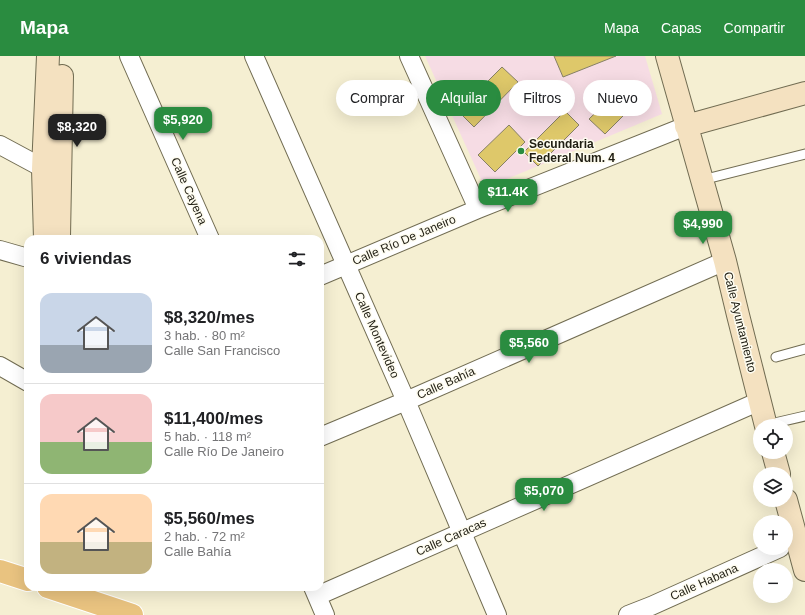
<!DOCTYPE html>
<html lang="es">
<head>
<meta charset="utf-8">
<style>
	body { margin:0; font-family:Arial,sans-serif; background:#f2f2f2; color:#202124; height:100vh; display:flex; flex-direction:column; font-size:15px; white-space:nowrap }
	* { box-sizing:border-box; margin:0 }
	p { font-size:13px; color:#757577 }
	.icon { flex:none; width:22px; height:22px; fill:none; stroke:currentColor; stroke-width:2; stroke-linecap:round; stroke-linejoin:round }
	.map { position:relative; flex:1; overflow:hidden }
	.drawer { position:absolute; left:24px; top:179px; width:300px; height:356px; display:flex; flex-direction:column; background:#fff; border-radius:12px; box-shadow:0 4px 16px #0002 }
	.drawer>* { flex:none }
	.hud { position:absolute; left:336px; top:24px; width:380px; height:36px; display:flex; gap:8px }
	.buttons { position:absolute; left:753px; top:363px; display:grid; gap:8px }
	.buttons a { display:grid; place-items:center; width:40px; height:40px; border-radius:50%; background:#fff; box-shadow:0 4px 16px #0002; font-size:20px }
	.price { position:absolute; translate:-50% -34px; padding:0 9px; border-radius:8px; background:#2a8c40; color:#fff; font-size:13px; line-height:26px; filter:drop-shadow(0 1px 2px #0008) }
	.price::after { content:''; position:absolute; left:50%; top:24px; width:12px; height:9px; margin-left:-6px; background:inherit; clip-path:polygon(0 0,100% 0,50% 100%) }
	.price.on { background:#222; color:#fff }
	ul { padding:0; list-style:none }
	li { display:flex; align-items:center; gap:12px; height:100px; padding:0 16px }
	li+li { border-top:1px solid #e0e0e0 }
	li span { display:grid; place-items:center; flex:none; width:112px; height:80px; border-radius:12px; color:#555 }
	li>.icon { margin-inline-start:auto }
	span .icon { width:48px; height:48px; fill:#fffc; stroke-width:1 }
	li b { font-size:17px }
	h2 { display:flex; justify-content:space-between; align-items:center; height:48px; padding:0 16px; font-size:17px }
	.chip { padding:0 14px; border-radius:18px; background:#fff; box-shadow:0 4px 16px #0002; font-size:14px; line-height:36px }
	.chip.on { background:#2a8c40; color:#fff }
	header { display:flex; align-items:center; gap:24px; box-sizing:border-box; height:56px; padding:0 20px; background:#2a8c40; color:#fff }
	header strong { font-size:19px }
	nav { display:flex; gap:22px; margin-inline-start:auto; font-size:14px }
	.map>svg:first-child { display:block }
</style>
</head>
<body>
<header>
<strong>Mapa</strong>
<nav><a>Mapa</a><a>Capas</a><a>Compartir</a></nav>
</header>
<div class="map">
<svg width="805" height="559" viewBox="0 0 805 559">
	<rect width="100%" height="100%" fill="#f5efd2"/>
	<path fill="#f6dce4" d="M425,0H645L662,58L485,132Z"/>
	<path fill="#dec86a" stroke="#868066" d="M554,0H616L563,21Z
		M502,11L518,26L474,71L458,55Z
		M617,36L632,51L605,78L589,63Z
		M565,55L579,69L538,110L524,96Z
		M509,69L525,86L495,116L478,99Z"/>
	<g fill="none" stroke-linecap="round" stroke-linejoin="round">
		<defs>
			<path id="lane" d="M702,124L805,98
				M776,301L805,293
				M766,369L805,360"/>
			<path id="street" d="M129,0L210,183
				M254,0L406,345L497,559
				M409,0L478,153
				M0,89L54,118
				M0,194L28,202
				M320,220L478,153L686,70
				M0,310L28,326
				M320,381L406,345L725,205
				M313,531L325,559
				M317,540L760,345
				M628,559L651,550L780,492"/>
			<path id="secondary" d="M667,0L725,205L738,259L766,370
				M686,70L805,37
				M59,180L62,20
				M45,183L43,113L48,0
				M773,396L779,418
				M786,444L805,514"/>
			<path id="primary" d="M0,515L28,524
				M48,531L132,559"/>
		</defs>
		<use href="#lane" stroke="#716c52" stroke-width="11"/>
		<use href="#street" stroke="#716c52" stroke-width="20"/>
		<use href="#secondary" stroke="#716c52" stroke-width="24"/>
		<use href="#primary" stroke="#fff" stroke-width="24"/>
		<use href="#lane" stroke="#fff" stroke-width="9"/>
		<use href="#street" stroke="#fff" stroke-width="18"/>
		<use href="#secondary" stroke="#f4e1c0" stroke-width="22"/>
		<use href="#primary" stroke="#e9c380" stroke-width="22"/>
	</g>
	<circle fill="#2a8c40" stroke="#fefcf0" stroke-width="1.5" cx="521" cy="95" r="4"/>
	<g text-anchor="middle" stroke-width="3" stroke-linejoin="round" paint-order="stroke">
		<g font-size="12" font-weight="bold" fill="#1f1d12" stroke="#fefcf0" text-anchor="start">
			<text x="529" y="92">Secundaria<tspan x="529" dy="14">Federal Num. 4</tspan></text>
		</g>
		<g font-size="12" fill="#1f1d12" stroke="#fefcf0">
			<text transform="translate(189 135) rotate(66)" y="4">Calle Cayena</text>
			<text transform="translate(404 184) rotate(-23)" y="4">Calle Río De Janeiro</text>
			<text transform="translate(740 266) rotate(76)" y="4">Calle Ayuntamiento</text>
			<text transform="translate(377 279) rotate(66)" y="4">Calle Montevideo</text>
			<text transform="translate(446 327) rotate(-24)" y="4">Calle Bahía</text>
			<text transform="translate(451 481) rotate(-24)" y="4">Calle Caracas</text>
			<text transform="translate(704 526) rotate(-24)" y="4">Calle Habana</text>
		</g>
	</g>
</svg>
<div class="buttons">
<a><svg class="icon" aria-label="locate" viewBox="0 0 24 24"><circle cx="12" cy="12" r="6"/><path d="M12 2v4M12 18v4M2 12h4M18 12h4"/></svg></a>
<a><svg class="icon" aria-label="layers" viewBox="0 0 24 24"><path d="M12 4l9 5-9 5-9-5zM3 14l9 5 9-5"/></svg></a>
<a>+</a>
<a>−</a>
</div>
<b class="price" style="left:183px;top:85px">$5,920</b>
<b class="price on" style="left:77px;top:92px">$8,320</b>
<b class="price" style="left:508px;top:157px">$11.4K</b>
<b class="price" style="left:703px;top:189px">$4,990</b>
<b class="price" style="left:529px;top:308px">$5,560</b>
<b class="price" style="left:544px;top:456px">$5,070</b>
<div class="hud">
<a class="chip">Comprar</a>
<a class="chip on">Alquilar</a>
<a class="chip">Filtros</a>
<a class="chip">Nuevo</a>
</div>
<section class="drawer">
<h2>6 viviendas<svg class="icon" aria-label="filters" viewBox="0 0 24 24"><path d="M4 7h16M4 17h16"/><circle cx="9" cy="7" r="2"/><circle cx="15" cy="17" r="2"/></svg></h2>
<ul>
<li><span style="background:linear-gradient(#c9d6e8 65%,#9aa5b1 0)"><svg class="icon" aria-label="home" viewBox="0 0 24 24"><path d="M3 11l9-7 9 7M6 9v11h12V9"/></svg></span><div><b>$8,320/mes</b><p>3 hab. · 80 m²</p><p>Calle San Francisco</p></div></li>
<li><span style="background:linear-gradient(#f6c9c9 60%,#8fb573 0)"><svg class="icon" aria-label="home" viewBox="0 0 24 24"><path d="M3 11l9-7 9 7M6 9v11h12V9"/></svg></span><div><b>$11,400/mes</b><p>5 hab. · 118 m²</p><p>Calle Río De Janeiro</p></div></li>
<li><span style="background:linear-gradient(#ffd9b3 60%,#c2b280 0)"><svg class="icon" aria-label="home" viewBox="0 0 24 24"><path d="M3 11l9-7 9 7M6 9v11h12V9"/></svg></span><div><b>$5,560/mes</b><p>2 hab. · 72 m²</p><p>Calle Bahía</p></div></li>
</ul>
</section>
</div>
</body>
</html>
